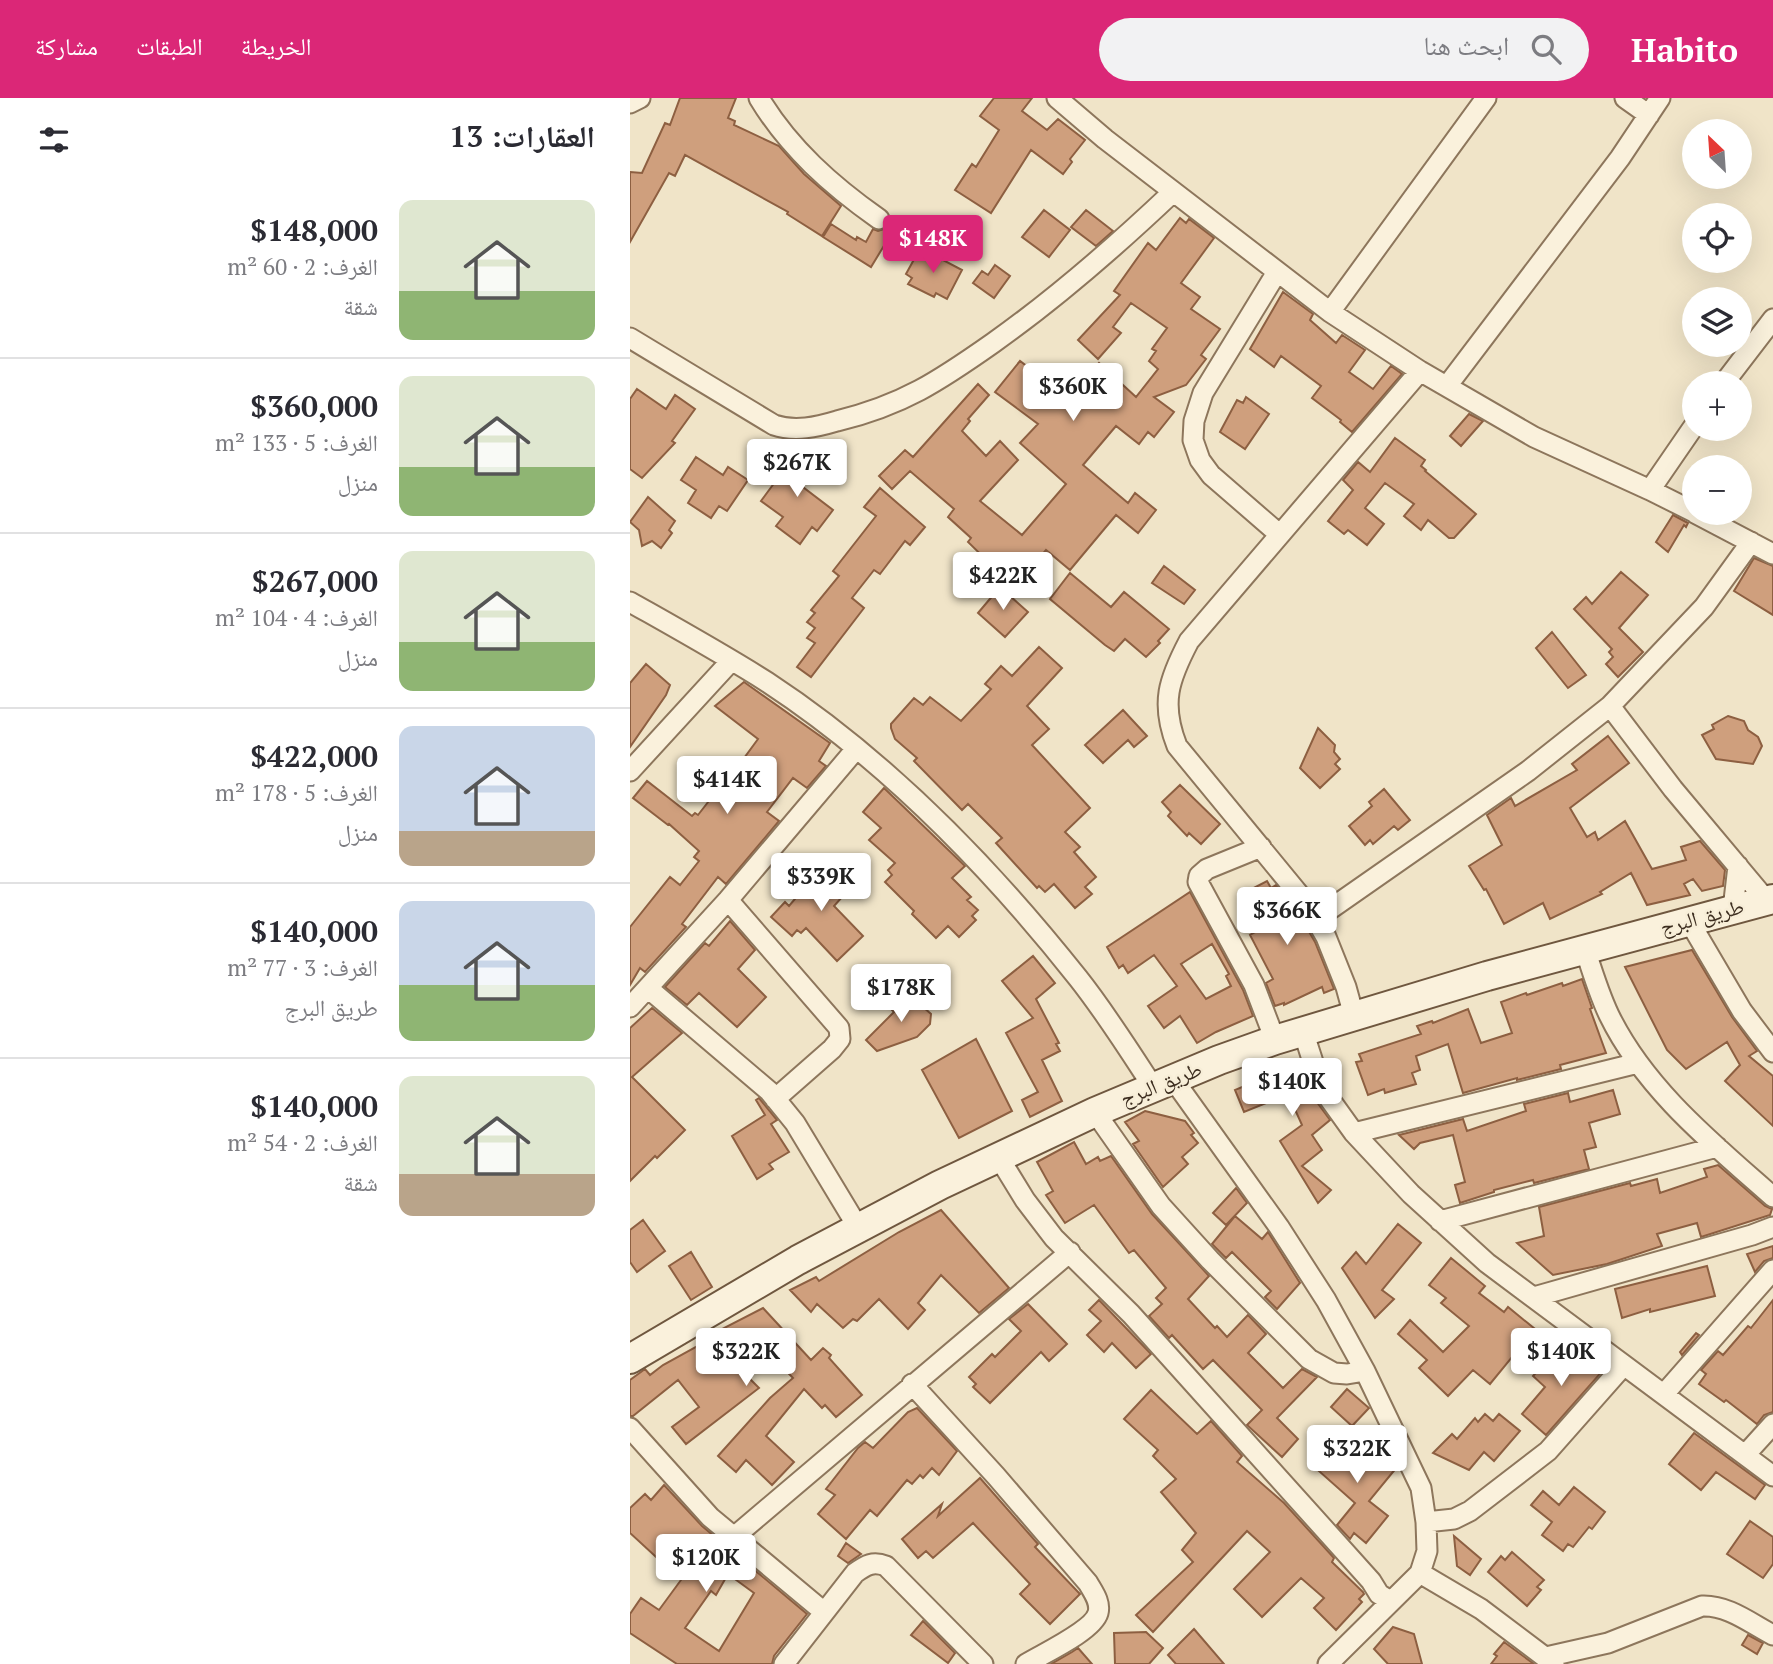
<!DOCTYPE html>
<html lang="ar">
<head>
<meta charset="utf-8">
<style>
	body { margin:0; font-family:"PT Serif","Noto Naskh Arabic",serif; background:#f2f2f3; color:#2b2b33; direction:rtl; height:100vh; display:flex; flex-direction:column; font-size:26px; white-space:nowrap }
	* { box-sizing:border-box; margin:0 }
	p { font-size:23px; color:#7c7c81 }
	.icon { flex:none; width:38px; height:38px; fill:none; stroke:currentColor; stroke-width:2; stroke-linecap:round; stroke-linejoin:round }
	.map { position:relative; flex:1; overflow:hidden; direction:ltr }
	.sheet { display:flex; flex-direction:column; background:#fff; width:630px }
	.sheet>* { flex:none }
	.needle { width:46px; rotate:335deg }
	.tools { position:absolute; left:1052px; top:21px; display:grid; gap:14px }
	.tools a { display:grid; place-items:center; width:70px; height:70px; border-radius:50%; background:#fff; box-shadow:0 7px 28px #0002; font-size:35px }
	.price { position:absolute; translate:-50% -60px; padding:0 16px; border-radius:7px; background:#fff; color:#222; font-size:23px; line-height:46px; filter:drop-shadow(0 2px 4px #0008) }
	.price::after { content:''; position:absolute; left:50%; top:42px; width:21px; height:16px; margin-left:-10px; background:inherit; clip-path:polygon(0 0,100% 0,50% 100%) }
	.price.selected { background:#db2777; color:#fff }
	ul { padding:0; list-style:none }
	li { display:flex; align-items:center; gap:21px; height:175px; padding:0 35px }
	li+li { border-top:2px solid #e1e1e2 }
	li span { display:grid; place-items:center; flex:none; width:196px; height:140px; border-radius:14px; color:#555 }
	li>.icon { margin-inline-start:auto }
	span .icon { width:84px; height:84px; fill:#fffc; stroke-width:1 }
	li b { font-size:30px }
	h2 { display:flex; justify-content:space-between; align-items:center; height:84px; padding:0 35px; font-size:30px }
	header { display:flex; align-items:center; gap:42px; box-sizing:border-box; height:98px; padding:0 35px; background:#db2777; color:#fff }
	header strong { font-size:33px }
	nav { display:flex; gap:38px; margin-inline-start:auto; font-size:24px }
	.search { width:490px; height:63px; background:#f2f2f3; display:flex; align-items:center; gap:18px; box-sizing:border-box; padding:0 24px; border-radius:38px; color:#7c7c81; font-size:26px }
	main { display:flex; flex:1; min-height:0 }
	.map>svg:first-child { display:block }
</style>
</head>
<body>
<header>
<strong>Habito</strong>
<div class="search"><svg class="icon" aria-label="search" viewBox="0 0 24 24"><circle cx="10" cy="10" r="6"/><path d="M15 15l6 6"/></svg>ابحث هنا</div>
<nav><a>الخريطة</a><a>الطبقات</a><a>مشاركة</a></nav>
</header>
<main>
<div class="map">
<svg width="1143" height="1566" viewBox="0 0 1143 1566">
	<rect width="100%" height="100%" fill="#f0e4c8"/>
	<path fill="#cf9f7d" stroke="#8d5f41" stroke-width="2" fill-rule="evenodd" d="M50,0H106L98,20L105,23L104,27L149,48L174,76L211,108L192,138L157,116L158,114L55,57L45,78L39,75L0,144V74L12,75L35,25L40,27Z
		M364,0H402L392,13L417,32L428,21L455,42L440,61L442,64L433,76L401,52L361,115L325,92L342,66L346,69L369,32L350,18Z
		M414,112L440,132L419,159L392,139Z
		M456,112L483,133L466,148L441,129Z
		M550,120L556,125L559,121L584,140L551,185L570,199L561,211L590,231L571,257L576,261L556,287L524,299L544,314L524,339L518,334L509,346L486,328L453,367L498,405L505,395L526,412L508,435L486,417L440,472L416,452L385,490L338,444L341,440L318,419L324,411L280,373L262,391L249,378L275,352L283,359L348,286L359,297L338,321L340,323L332,333L356,358L370,343L388,362L350,403L392,437L436,386L390,345L408,326L365,294L390,263L438,300L469,265L506,299L528,271L519,263L526,253L522,251L537,230L501,205L483,229L491,235L468,261L448,242L490,197L484,193L518,145L526,152Z
		M201,126L226,142L227,139L236,144L243,131L248,133L257,130L263,133L241,169L193,139Z
		M294,152L332,172L317,201L306,195L304,199L278,186L282,180L276,176L287,156L291,158Z
		M365,167L380,178L364,200L343,185L352,173L358,177Z
		M653,194L683,216L680,222L706,245L712,237L735,252L719,274L743,291L761,268L772,276L722,334L710,324L711,322L682,300L691,288L651,258L644,269L620,251Z
		M7,291L36,311L45,297L65,311L42,343L45,345L12,380L0,371V301Z
		M616,299L639,316L615,351L590,334L607,302L613,305Z
		M839,316L853,323L831,348L820,338Z
		M765,340L795,362L791,368L796,372L795,373L846,416L824,440H819L798,422L791,432L774,418L784,406L755,385L735,410L754,426L737,447L718,432L714,436L698,423L723,392L713,382L728,364L740,374Z
		M176,342L188,352L165,383L203,412L187,433L182,429L170,446L146,428L153,419L131,403Z
		M66,359L93,377L98,369L118,382L97,413L89,408L81,420L58,405L66,392L51,382Z
		M250,390L295,429L280,447L275,443L250,476L244,472L222,500L234,510L181,579L167,569L185,545L177,540L185,530L177,524L185,515L181,512L209,478L203,473L246,418L234,409Z
		M18,399L45,423L39,432L42,435L31,450L22,443L12,448L9,432L0,424Z
		M1043,417L1058,425L1056,429L1054,427L1038,454L1026,444Z
		M1124,460L1143,468V517L1104,493Z
		M534,468L565,492L554,506L522,485Z
		M991,474L1018,497L989,530L1013,554L988,579L976,566L983,559L979,554L982,551L944,511L956,499L962,506Z
		M440,475L481,509L494,494L539,531L528,543L530,545L516,559L495,541L484,553L475,547L420,501Z
		M370,489L398,514L375,539L348,515Z
		M922,534L956,577L938,590L906,550Z
		M409,549L432,570L397,608L419,631L402,647L460,710L435,734L450,749L444,754L466,779L455,789L462,796L445,810L424,786L415,794L409,788L407,790L366,745L372,740L338,706L332,712L284,663L287,660L265,641L261,630V626L284,600L293,607L300,599L331,623L361,591L355,586L371,568L382,578Z
		M16,566L40,587L36,597L0,649V585Z
		M114,584L200,645L189,663L196,668L177,690L163,680L137,714L149,723L96,786L88,779L52,826L56,829L15,874L10,870L0,887V829L40,779L50,787L69,763L64,759L69,753L39,726L38,727L3,700L17,683L62,718L65,715L68,717L96,681L98,682L128,641L85,608Z
		M493,612L517,638L504,649L498,642L473,665L455,647Z
		M1098,618L1114,623L1118,632L1128,639L1132,648L1123,666L1086,661L1072,637L1084,631L1082,627Z
		M688,630L705,647L704,654L710,661L705,666L710,671L690,690L670,670Z
		M978,638L999,665L940,710L957,739L965,734L968,742L995,723L1022,771L1056,762L1051,749L1070,743L1095,772L1093,788L1072,793L1063,781L1054,786L1060,797L1017,807L1001,775L970,794L972,796L920,821L913,805L874,826L856,791L854,792L839,768L872,747L857,717L881,700L885,708L947,672L942,666Z
		M550,687L590,726L571,746L559,735L557,738L538,718L541,714L532,704Z
		M254,690L335,768L322,780L341,799L337,802L348,812L342,818L346,822L329,839L318,828L306,840L282,816L284,813L255,784L262,777L258,772L265,765L239,742L251,730L233,714Z
		M754,691L780,722L768,732L764,728L743,746L740,742L735,747L719,728L742,708L739,704Z
		M198,762L221,789L204,808L233,838L207,863L176,830L171,835L167,832L162,838L141,819L155,804L159,808Z
		M637,783L641,790L646,787L667,813L685,844L704,891L694,895L692,889L654,907V905L645,908L636,885L643,881L620,837L634,829L616,794Z
		M560,794L613,892L623,918L586,934L567,945L550,918L534,930L518,908L547,888L524,857L498,875L493,867L489,870L477,849ZM582,846L599,876L596,878L601,888L576,901L551,866Z
		M100,823L125,852L108,871L136,899L107,929L69,895L57,907L35,889L75,845L79,848Z
		M1062,852L1102,919L1127,953L1119,958L1143,978V1028L1095,983L1110,967L1097,944L1056,971L1037,952L995,869Z
		M403,858L425,885L406,901L429,945L426,946L430,953L412,962L432,1003L400,1019L392,1002L408,994L376,935L403,920L372,883Z
		M952,881L962,910L960,911L976,955L930,967L931,971L887,982V980L833,995L818,946L786,958L790,972L782,975L786,986L755,995L754,991L738,997L726,964L732,963L729,956L791,936L787,928L802,923L803,925L838,911L851,945L882,935L871,904L896,895L897,897L932,885L933,888Z
		M275,893L301,916L300,926L287,939L247,953L236,942L264,914L261,911Z
		M22,910L52,935L2,979L55,1032L27,1060L25,1058L0,1083V930Z
		M346,941L382,1013L329,1040L292,972Z
		M669,965L681,996L700,1022L682,1037L692,1052L672,1068L701,1092L688,1105L650,1043L672,1027L658,996L614,1014L605,992Z
		M983,992L990,1016L959,1025L966,1049L954,1052L959,1071L904,1085L903,1082L864,1092V1094L830,1105L825,1087L835,1084L823,1037L790,1045L784,1051L769,1037L833,1021L837,1033L896,1013L894,1006L938,995L940,1004Z
		M129,1000L147,1022L141,1026L159,1054L139,1066L143,1071L127,1081L102,1038L135,1017L126,1002Z
		M515,1013L555,1023L564,1035L561,1037L568,1045L552,1059L558,1066L533,1089L503,1046L509,1043L495,1024Z
		M444,1044L456,1066L468,1059L470,1063L481,1058L522,1116L579,1178L558,1201L585,1230L587,1228L597,1239L618,1217L636,1236L618,1255L653,1290L672,1271L687,1279L647,1320L668,1341L652,1359L617,1327L632,1312L583,1262L573,1271L542,1237L539,1240L519,1218L532,1206L526,1200L536,1190L504,1152L499,1155L464,1107L435,1125L416,1097L423,1093L407,1064Z
		M1088,1067L1135,1108L1142,1111L1140,1117L1071,1139L1067,1125L1027,1136L1032,1148L977,1166L923,1177L887,1145L914,1138L909,1109L1000,1085L1001,1088L1027,1081L1030,1095L1077,1079L1074,1071Z
		M606,1090L617,1105L596,1127L583,1115Z
		M311,1112L379,1190L349,1215L311,1177L288,1205L295,1212L278,1231L249,1201L227,1223L223,1221L213,1230L187,1206L181,1214L160,1192L186,1179L189,1183L269,1134Z
		M605,1118L632,1141L638,1134L670,1185L647,1211L635,1199L641,1193L602,1154L596,1160L582,1146Z
		M13,1122L35,1153L7,1174L0,1164V1132Z
		M768,1126L791,1145L752,1192L764,1201L745,1220L712,1170L726,1154L736,1166Z
		M1143,1148V1160L1134,1163L1125,1174L1117,1156Z
		M61,1154L82,1189L61,1202L39,1168Z
		M821,1160L855,1188L849,1195L874,1214L878,1209L905,1231L860,1286L843,1272L818,1298L789,1270L797,1262L768,1236L780,1222L813,1254L839,1228L811,1205L816,1200L799,1187Z
		M1077,1168L1085,1198L1020,1214V1211L992,1220L985,1191Z
		M469,1202L521,1256L506,1270L482,1245L474,1254L457,1237L471,1223L459,1212Z
		M1143,1202V1314L1134,1317L1127,1326L1096,1302L1094,1304L1069,1286L1076,1276L1071,1272L1088,1253L1093,1257L1118,1228L1121,1230Z
		M398,1206L437,1246L419,1263L411,1254L360,1305L343,1289L346,1286L339,1279L362,1256L365,1259L391,1233L379,1221Z
		M133,1210L181,1262L193,1250L201,1257L199,1260L232,1297L206,1319L195,1307L192,1310L174,1291L136,1338L164,1364L142,1387L116,1362L106,1374L88,1358L140,1300L163,1280L140,1256L118,1279L129,1290L56,1346L42,1329L69,1309L48,1282L3,1318H0V1282L15,1271L20,1277L33,1267L95,1233L92,1231Z
		M1066,1235L1069,1237L1052,1257L1050,1254Z
		M927,1252L944,1267L955,1253L976,1269L916,1337L892,1316L915,1289L903,1278Z
		M717,1291L739,1310L722,1328L701,1309Z
		M521,1292L567,1336L581,1323L612,1358L607,1364L654,1405L704,1460L702,1464L733,1494L734,1496L729,1501L732,1504L706,1532L684,1510L694,1500L671,1480L632,1519L604,1491L640,1454L617,1433L523,1534L506,1517L563,1464L552,1452L566,1435L531,1394L546,1381L523,1358L528,1352L494,1321Z
		M287,1310L327,1353L309,1377L302,1370L293,1380L290,1377L282,1386L277,1382L247,1418L240,1412L216,1441L188,1416L205,1397L196,1391L228,1350L235,1344L243,1350L278,1314Z
		M855,1316L863,1323L869,1316L890,1333L864,1363L854,1354L839,1372L803,1355L822,1336L827,1341L845,1320L848,1324Z
		M1064,1335L1135,1387L1125,1401L1086,1374L1071,1392L1039,1366Z
		M704,1339L735,1365L750,1346L760,1354L767,1369L739,1403L758,1418L736,1445L724,1435L720,1441L707,1427L725,1405L681,1366Z
		M350,1380L408,1446L405,1449L450,1496L420,1526L390,1496L400,1486L343,1425L303,1460L296,1453L288,1460L272,1441L312,1406L308,1418Z
		M34,1387L72,1428L177,1516L144,1558L142,1566H47L0,1535V1516L11,1500L29,1512L51,1482L0,1435V1410L15,1396L21,1402ZM98,1476L124,1495L89,1553L55,1530L81,1493L86,1497Z
		M944,1389L975,1414L962,1431L959,1429L943,1449L938,1446L933,1453L912,1437L922,1424L901,1407L913,1393L929,1407Z
		M1120,1423L1143,1439V1466L1133,1480L1097,1456Z
		M824,1438L851,1461L840,1477L827,1468Z
		M216,1445L231,1456L218,1465L208,1458Z
		M882,1454L914,1482L907,1489L911,1492L897,1508L858,1474L871,1458L875,1462Z
		M293,1523L325,1555L318,1565L281,1537Z
		M763,1529L784,1536L792,1566H758L744,1551Z
		M564,1531L594,1566H546L538,1557Z
		M516,1534L533,1550L519,1566H485L484,1535Z
		M1118,1537L1133,1545L1127,1556L1112,1547Z
		M874,1544L904,1566H861L867,1558L864,1556Z
		M448,1550L462,1566H421L442,1554Z"/>
	<g fill="none" stroke-linecap="round" stroke-linejoin="round">
		<defs>
			<path id="street" d="M129,0C159,50 202,88 249,121
				M427,0L475,41L700,214L790,273L904,339L1020,392L1064,414
				M995,0L1019,17
				M0,5L10,0
				M647,174L573,295L564,323L563,342L570,362L581,377L649,436
				M700,214L856,0
				M0,240L144,327C165,334 187,329 207,323C273,307 309,283 363,245C428,199 486,148 543,94
				M1094,285L1143,221
				M817,288L990,60L1030,0
				M1020,392L1064,328
				M1065,415L1143,456
				M0,504C46,530 93,556 137,584C256,662 360,769 448,880C475,914 499,952 523,989
				M980,608L1043,691L1136,802
				M0,673L101,563
				M631,749L577,771L569,778L568,784L624,887L645,942
				M98,802L209,930L210,941L202,951L145,1001
				M1103,811L1108,768
				M686,821L898,673L980,608L1074,509L1121,444
				M1059,823L1112,913L1143,954
				M955,851C962,873 969,896 979,917C1015,991 1082,1045 1143,1099
				M19,891L139,993L165,1025L229,1131
				M0,909L98,802L226,651
				M724,918L716,889L696,839L677,806L547,648C530,605 539,581 559,543L790,273
				M673,933L691,989L724,1035L781,1096L857,1165L1143,1378
				M543,981L649,1129L696,1202L735,1273L791,1390L796,1424L797,1453L790,1475L698,1566
				M465,1014L531,1108L580,1162L679,1261L704,1275L717,1276L735,1273
				M724,1035L1008,965
				M368,1058L395,1102L424,1140L501,1216L741,1483L749,1496L760,1503
				M810,1123L1087,1049
				M904,1199L1122,1137L1143,1129
				M282,1286L366,1378L458,1485C463,1494 471,1504 468,1515C463,1533 412,1556 396,1566
				M1034,1296L1143,1172
				M0,1330L80,1419L194,1514
				M1115,1357L1143,1326
				M796,1424L824,1421L840,1413L918,1353L994,1267
				M104,1439L440,1154
				M790,1475L851,1511L924,1566
				M916,1559L978,1545L1072,1508C1098,1507 1120,1525 1143,1537
				M154,1566L225,1475C236,1467 243,1463 256,1468L353,1566"/>
			<path id="secondary" d="M0,1261L168,1162L310,1087L465,1014L589,962L645,942L857,878L1143,801"/>
		</defs>
		<use href="#street" stroke="#8d765c" stroke-width="23"/>
		<use href="#secondary" stroke="#6f573f" stroke-width="32"/>
		<use href="#street" stroke="#faf1dc" stroke-width="19"/>
		<use href="#secondary" stroke="#faf1dc" stroke-width="28"/>
	</g>
	<g text-anchor="middle" stroke-width="5" stroke-linejoin="round" paint-order="stroke">
		<g font-size="21" fill="#3d2e20" stroke="#f7eed8">
			<text transform="translate(1072 819) rotate(-15)" y="7">طريق البرج</text>
			<text transform="translate(531 986) rotate(-22)" y="7">طريق البرج</text>
		</g>
	</g>
</svg>
<div class="tools">
<a><svg class="needle" viewBox="-14 -14 28 28"><path d="M0-13l5 13h-10z" fill="#e53935"/><path d="M0 13l5-13h-10z" fill="#7c7c81"/></svg></a>
<a><svg class="icon" aria-label="locate" viewBox="0 0 24 24"><circle cx="12" cy="12" r="6"/><path d="M12 2v4M12 18v4M2 12h4M18 12h4"/></svg></a>
<a><svg class="icon" aria-label="layers" viewBox="0 0 24 24"><path d="M12 4l9 5-9 5-9-5zM3 14l9 5 9-5"/></svg></a>
<a>+</a>
<a>−</a>
</div>
<b class="price selected" style="left:303px;top:177px">$148K</b>
<b class="price" style="left:443px;top:325px">$360K</b>
<b class="price" style="left:167px;top:401px">$267K</b>
<b class="price" style="left:373px;top:514px">$422K</b>
<b class="price" style="left:97px;top:718px">$414K</b>
<b class="price" style="left:191px;top:815px">$339K</b>
<b class="price" style="left:657px;top:849px">$366K</b>
<b class="price" style="left:271px;top:926px">$178K</b>
<b class="price" style="left:662px;top:1020px">$140K</b>
<b class="price" style="left:116px;top:1290px">$322K</b>
<b class="price" style="left:931px;top:1290px">$140K</b>
<b class="price" style="left:727px;top:1387px">$322K</b>
<b class="price" style="left:76px;top:1496px">$120K</b>
</div>
<section class="sheet">
<h2>العقارات: 13<svg class="icon" aria-label="filters" viewBox="0 0 24 24"><path d="M4 7h16M4 17h16"/><circle cx="9" cy="7" r="2"/><circle cx="15" cy="17" r="2"/></svg></h2>
<ul>
<li><span style="background:linear-gradient(#dfe7d0 65%,#8fb573 0)"><svg class="icon" aria-label="home" viewBox="0 0 24 24"><path d="M3 11l9-7 9 7M6 9v11h12V9"/></svg></span><div><b>$148,000</b><p>الغرف: 2 · 60 m²</p><p>شقة</p></div></li>
<li><span style="background:linear-gradient(#dfe7d0 65%,#8fb573 0)"><svg class="icon" aria-label="home" viewBox="0 0 24 24"><path d="M3 11l9-7 9 7M6 9v11h12V9"/></svg></span><div><b>$360,000</b><p>الغرف: 5 · 133 m²</p><p>منزل</p></div></li>
<li><span style="background:linear-gradient(#dfe7d0 65%,#8fb573 0)"><svg class="icon" aria-label="home" viewBox="0 0 24 24"><path d="M3 11l9-7 9 7M6 9v11h12V9"/></svg></span><div><b>$267,000</b><p>الغرف: 4 · 104 m²</p><p>منزل</p></div></li>
<li><span style="background:linear-gradient(#c9d6e8 75%,#b9a48a 0)"><svg class="icon" aria-label="home" viewBox="0 0 24 24"><path d="M3 11l9-7 9 7M6 9v11h12V9"/></svg></span><div><b>$422,000</b><p>الغرف: 5 · 178 m²</p><p>منزل</p></div></li>
<li><span style="background:linear-gradient(#c9d6e8 60%,#8fb573 0)"><svg class="icon" aria-label="home" viewBox="0 0 24 24"><path d="M3 11l9-7 9 7M6 9v11h12V9"/></svg></span><div><b>$140,000</b><p>الغرف: 3 · 77 m²</p><p>طريق البرج</p></div></li>
<li><span style="background:linear-gradient(#dfe7d0 70%,#b9a48a 0)"><svg class="icon" aria-label="home" viewBox="0 0 24 24"><path d="M3 11l9-7 9 7M6 9v11h12V9"/></svg></span><div><b>$140,000</b><p>الغرف: 2 · 54 m²</p><p>شقة</p></div></li>
</ul>
</section>
</main>
</body>
</html>
